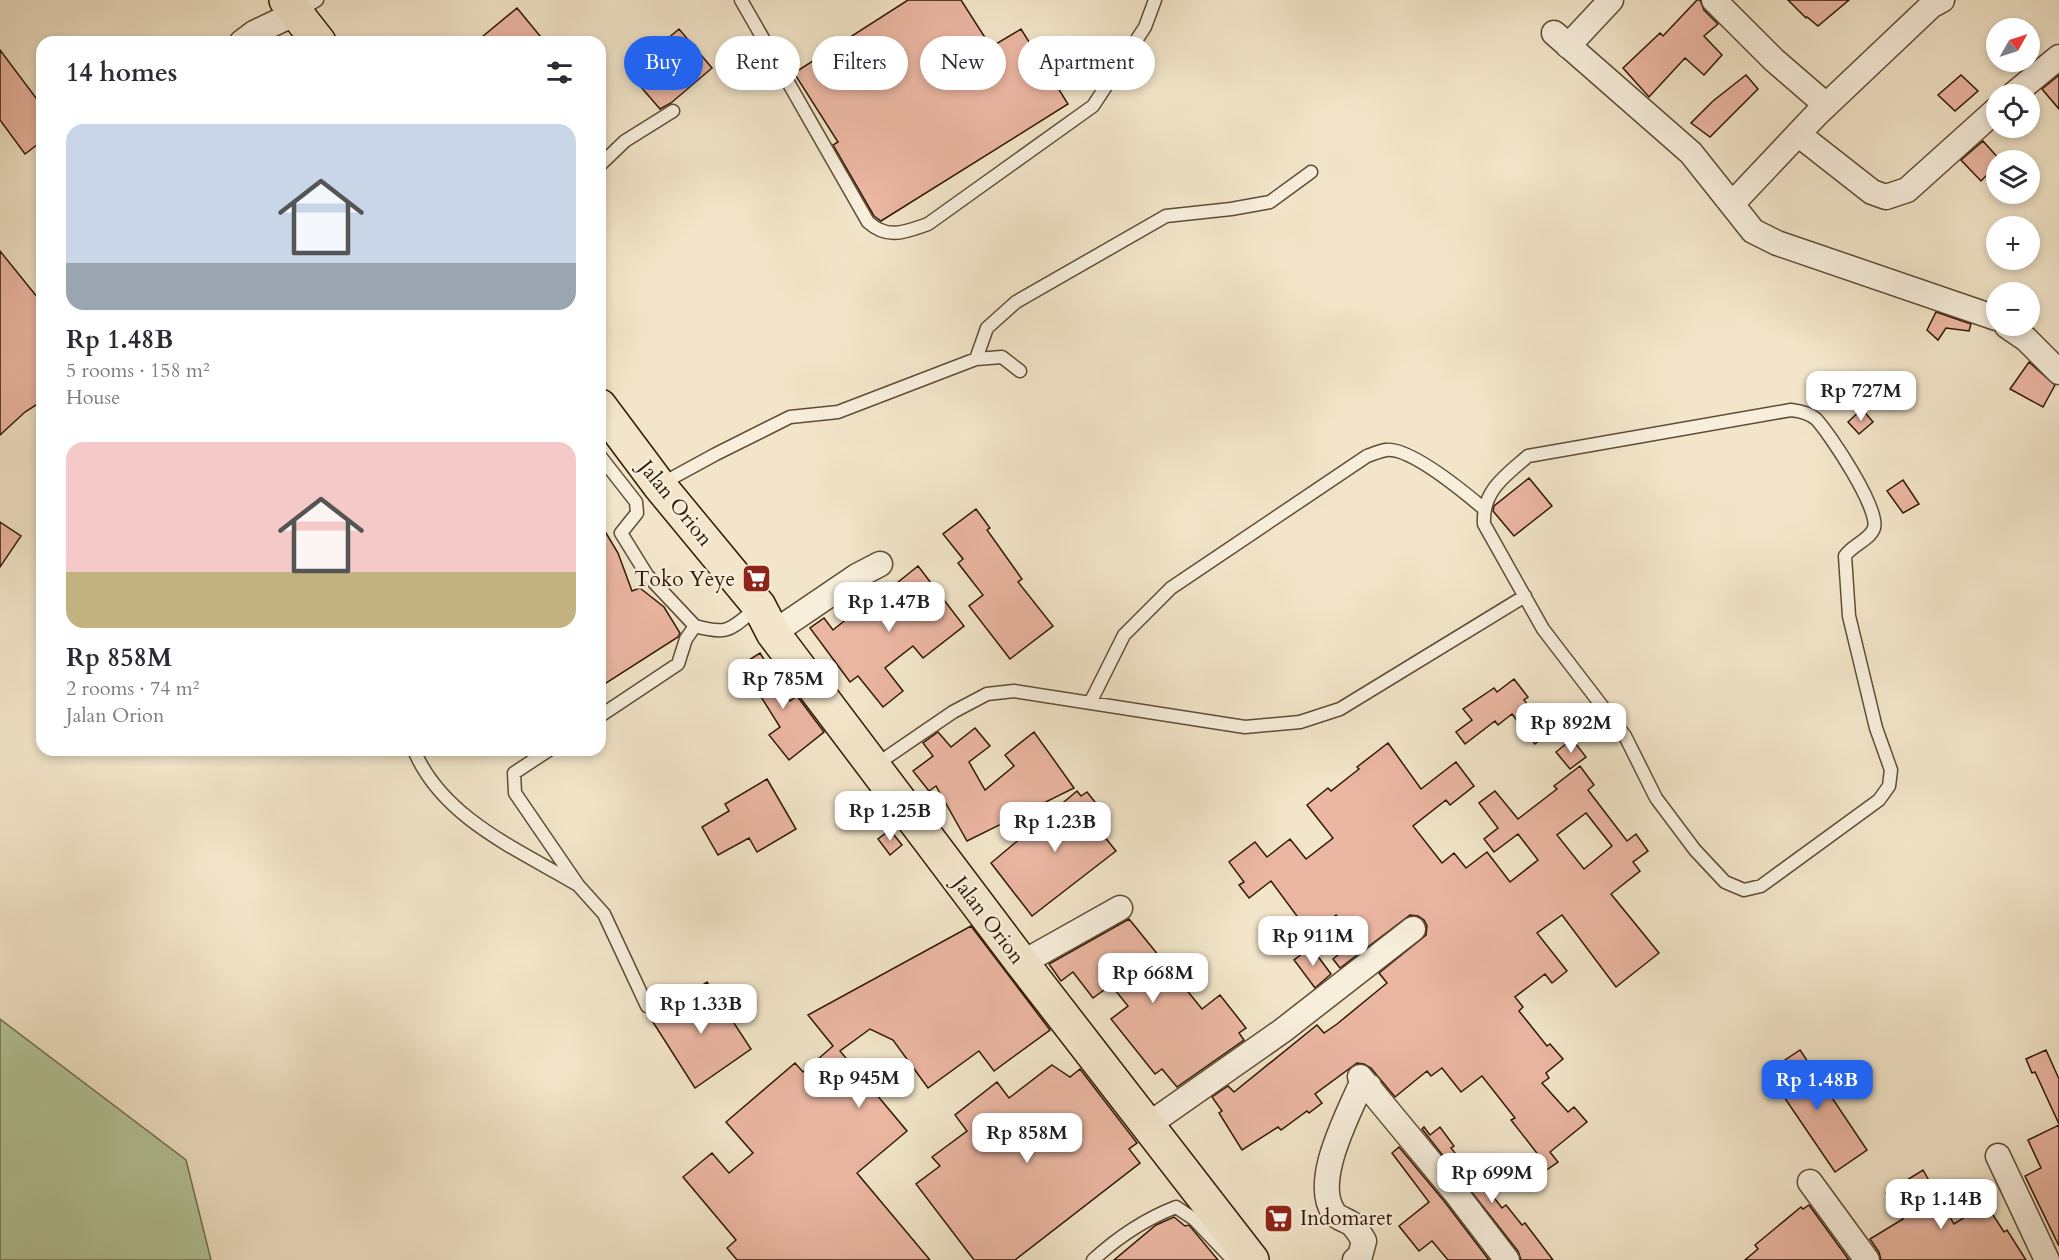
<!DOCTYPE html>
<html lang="en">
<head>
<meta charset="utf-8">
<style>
	body { margin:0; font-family:Cardo,serif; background:#f2f2f3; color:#2b2b33; height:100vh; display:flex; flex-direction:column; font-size:22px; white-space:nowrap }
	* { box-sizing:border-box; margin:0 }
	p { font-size:20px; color:#7c7c81 }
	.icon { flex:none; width:33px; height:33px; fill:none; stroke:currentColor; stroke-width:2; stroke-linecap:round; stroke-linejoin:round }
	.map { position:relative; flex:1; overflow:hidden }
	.sheet { position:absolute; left:36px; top:36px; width:570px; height:720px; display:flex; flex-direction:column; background:#fff; border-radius:18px; box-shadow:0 3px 9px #0003 }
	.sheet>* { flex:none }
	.top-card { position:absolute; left:624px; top:36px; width:570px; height:54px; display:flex; gap:12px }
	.needle { width:39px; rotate:51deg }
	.controls { position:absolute; left:1986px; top:18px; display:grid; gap:12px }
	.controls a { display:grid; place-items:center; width:54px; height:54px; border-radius:50%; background:#fff; box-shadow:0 3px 9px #0003; font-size:30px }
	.price { position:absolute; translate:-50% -51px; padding:0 14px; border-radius:12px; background:#fff; color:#222; font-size:20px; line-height:39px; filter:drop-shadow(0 2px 3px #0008) }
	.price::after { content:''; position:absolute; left:50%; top:36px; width:18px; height:14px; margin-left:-9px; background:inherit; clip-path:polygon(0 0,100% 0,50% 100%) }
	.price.active { background:#2563eb; color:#fff }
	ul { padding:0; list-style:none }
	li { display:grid; align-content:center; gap:12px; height:318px; padding:0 30px }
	li span { display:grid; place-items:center; height:186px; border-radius:18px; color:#555 }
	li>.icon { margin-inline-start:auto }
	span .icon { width:108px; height:108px; fill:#fffc; stroke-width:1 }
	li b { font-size:26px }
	h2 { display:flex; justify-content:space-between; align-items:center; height:72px; padding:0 30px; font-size:26px }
	.pill { padding:0 21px; border-radius:27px; background:#fff; box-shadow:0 3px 9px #0003; font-size:21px; line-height:54px }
	.pill.active { background:#2563eb; color:#fff }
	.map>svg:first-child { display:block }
</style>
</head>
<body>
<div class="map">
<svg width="2059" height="1260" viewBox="0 0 2059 1260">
	<rect width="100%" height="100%" fill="#f2e5c9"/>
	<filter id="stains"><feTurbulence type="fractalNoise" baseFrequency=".00333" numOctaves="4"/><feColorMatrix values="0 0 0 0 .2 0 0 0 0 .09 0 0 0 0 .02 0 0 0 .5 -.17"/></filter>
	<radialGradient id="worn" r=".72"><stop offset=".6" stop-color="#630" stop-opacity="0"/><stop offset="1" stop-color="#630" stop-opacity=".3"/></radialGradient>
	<path fill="#b4c69b" stroke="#72704f" stroke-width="1.5" d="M0,1019L186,1160L211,1260H0Z"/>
	<path fill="#ebb6a2" stroke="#301903" stroke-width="1.5" fill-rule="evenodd" d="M908,0H961L991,47L1021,29L1068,104L881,221L874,216L833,145L838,142L794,73Z
		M1697,0H1700L1704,10L1718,24L1704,36L1722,55L1704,75L1685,58L1649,97L1623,68L1660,33L1663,36Z
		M1788,0H1849L1818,26L1807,17L1806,18Z
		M517,8L545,42H476Z
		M679,29L712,68L671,103L660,109L628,72Z
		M0,50L42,106V141L25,154L0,120Z
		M1746,75L1758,89L1710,137L1691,123L1713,101Z
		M1961,75L1978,91L1955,111L1938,95Z
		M2059,75V109L2042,89Z
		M1983,141L2000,160H1996V166L1981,181L1961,160Z
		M0,251L42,303V401L25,412L0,435Z
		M1936,312L1971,324L1969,331L1946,328L1938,340L1927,330Z
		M2029,362L2055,385L2043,407L2010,389Z
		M1862,409L1873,422L1859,434L1848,422Z
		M1529,478L1552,506L1514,536L1493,511L1494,506Z
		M1903,480L1919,504L1903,513L1887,491Z
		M976,509L990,528L987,530L1022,579L1018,582L1053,626L1010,659L969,606L983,595L958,563L963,559L943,534Z
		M0,522L21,536L0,567Z
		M600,523L618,553L632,591L640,588L664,607L680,633L678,637L600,687Z
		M918,566L964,626L923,658L913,646L885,668L903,691L883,707L858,676L850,682L810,628L824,618L833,630L880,592L882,595Z
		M760,653L790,701L797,696L824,732L789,760L769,735L780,727L741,665Z
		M1514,679L1528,697L1524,700L1549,732L1535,744L1512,714L1498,725L1495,721L1465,744L1456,732L1472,720L1463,709L1494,688L1497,692Z
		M975,728L990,746L969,762L985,790L1014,766L1005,755L1034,732L1074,788L967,841L936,786L929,791L913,771L933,756L923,743L938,732L951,747Z
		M1572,739L1586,757L1570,769L1556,752Z
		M1388,743L1421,789L1456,762L1474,786L1450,805L1446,800L1413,826L1442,863L1454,853L1466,868L1487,852L1510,882L1538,860L1518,834L1494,852L1484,839L1498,828L1479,803L1495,791L1518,819L1557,789L1554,786L1580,766L1594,785L1588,790L1627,841L1636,834L1648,851L1633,862L1640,871L1611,894L1659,953L1616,987L1562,915L1537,933L1567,971L1552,983L1545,974L1515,997L1523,1007L1519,1011L1547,1046L1550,1044L1563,1059L1546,1073L1549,1078L1542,1083L1568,1112L1574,1107L1587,1122L1550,1152L1558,1162L1545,1171L1536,1160L1540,1157L1511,1120L1515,1118L1482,1076L1461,1092L1442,1068L1431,1076L1427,1071L1395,1097L1371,1068L1364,1064L1357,1063L1315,1094L1322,1103L1309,1113L1307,1111L1281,1130L1278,1127L1242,1150L1219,1113L1222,1111L1212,1097L1228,1086L1234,1092L1317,1025L1324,1033L1337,1024L1387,983L1379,973L1426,935L1427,926L1424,920L1418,916L1410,915L1340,968L1333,959L1356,940L1336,915L1311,935L1271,881L1249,898L1239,885L1244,882L1229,862L1255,842L1267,857L1290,839L1306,859L1333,838L1307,805L1328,788L1331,791L1359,769L1357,767ZM1586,813L1612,846L1584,869L1557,835Z
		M767,779L796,829L757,852L749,838L718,855L702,827L729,811L725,804Z
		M1077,791L1081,796L1087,792L1106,816L1095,825L1116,851L1032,916L991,863Z
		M890,830L902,845L890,855L878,839Z
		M1129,919L1202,1009L1220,995L1246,1028L1239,1033L1244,1040L1177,1087L1162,1069L1155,1074L1111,1019L1128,1006L1111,985L1093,998L1073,972L1061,981L1049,964Z
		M971,926L1050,1030L994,1071L979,1051L928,1088L893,1040L870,1029L840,1051L907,1131L857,1173L930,1260H737L727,1248L736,1240L683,1177L712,1153L729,1173L753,1153L726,1122L795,1063L803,1072L833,1046L808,1015Z
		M1311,947L1331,974L1315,988L1294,960Z
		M707,982L751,1049L695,1088L651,1019Z
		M1800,1050L1867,1150L1835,1172L1767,1072Z
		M2046,1050L2059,1079V1124L2035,1072L2032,1073L2026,1059Z
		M1052,1065L1070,1077L1080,1069L1137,1143L1129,1149L1140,1163L1015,1260H974L916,1184L940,1166L932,1157L967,1131L955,1115L997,1082L1009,1098Z
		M2059,1125V1246L2025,1176L2041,1168L2028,1140Z
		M1424,1127L1430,1135L1440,1127L1454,1146L1451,1148L1479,1183L1481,1181L1502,1208L1506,1205L1522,1225L1525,1223L1553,1260H1521L1518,1251L1422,1129Z
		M1399,1147L1444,1201L1489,1260H1448L1432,1241L1419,1251L1399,1226L1429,1202L1392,1153Z
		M1923,1170L1954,1224L1986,1204L2004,1232L2007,1230L2026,1260H1881L1879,1252L1870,1239L1903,1219L1886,1193Z
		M1809,1205L1849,1260H1745L1758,1249L1755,1245L1801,1207L1803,1209Z
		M1174,1217L1185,1226L1189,1225L1218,1260H1114L1156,1225Z"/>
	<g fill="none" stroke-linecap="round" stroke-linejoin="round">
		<defs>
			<path id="lane" d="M741,0L868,222C888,240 905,232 928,224L1093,106L1145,27L1155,0
				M298,12L317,0
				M600,165L625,141L673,111
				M976,359L1002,357L1020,371
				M1791,410C1800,411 1809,413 1816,419C1830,434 1880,509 1874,528C1870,540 1852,545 1845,556L1849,616L1876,728L1891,770L1889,786L1879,800L1761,886L1744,890L1725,882L1695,850L1656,798L1625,736L1543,629L1484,524C1482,491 1505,476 1528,456Z
				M600,456L636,502L637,513L621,533L647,575L695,626
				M661,484L716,454L790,417L838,412L976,359L987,328L1016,302L1166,216L1231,209L1270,202L1311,172
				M1090,703L1124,635L1171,588L1367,456C1373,454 1380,451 1386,450C1410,447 1464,492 1483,508
				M600,716L678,664L686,639L695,626C731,636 731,628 758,607
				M414,750C442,818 519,850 578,885L515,793L514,773L549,750
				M874,766L953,712L987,694L1014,691L1245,727L1300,722L1340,709L1525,596
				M578,885L604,914L647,1006
				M1093,1260C1117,1238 1145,1219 1176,1207L1194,1219L1233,1260"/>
			<path id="street" d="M1714,0L1774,60L1826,105
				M1554,33L1691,153L1753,231L1777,243L1996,318
				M242,42L254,33L296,13
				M1568,46L1611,0
				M2014,94L2059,57
				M1798,134L1872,192L1886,197L1907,190L1996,110
				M1732,204L1816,115L1931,6L1942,0
				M2007,326L2026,339L2059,372
				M773,633L857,576L880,564
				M1022,963L1120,908
				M1360,1077L1455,1192L1507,1260
				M1148,1125L1282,1031L1413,929
				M1998,1156L2047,1260
				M1810,1182L1867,1260
				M1355,1260L1360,1256L1364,1241C1361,1236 1357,1229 1353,1225C1348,1220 1338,1219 1334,1213C1312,1183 1346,1119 1359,1089L1361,1087L1369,1086"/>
			<path id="highway" d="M286,0L319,42
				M600,406L659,485L759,606L773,633L1022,963L1252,1260"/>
		</defs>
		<use href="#lane" stroke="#604c34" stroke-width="15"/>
		<use href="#street" stroke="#604c34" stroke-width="27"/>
		<use href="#highway" stroke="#301903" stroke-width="36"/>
		<use href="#lane" stroke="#f7eedc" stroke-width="12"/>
		<use href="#street" stroke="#f7eedc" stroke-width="24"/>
		<use href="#highway" stroke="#f2e5c9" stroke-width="33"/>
	</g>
	<defs>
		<symbol id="supermarket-square" viewBox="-11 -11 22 22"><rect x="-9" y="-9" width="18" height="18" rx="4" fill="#8f2418" stroke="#f7eedc"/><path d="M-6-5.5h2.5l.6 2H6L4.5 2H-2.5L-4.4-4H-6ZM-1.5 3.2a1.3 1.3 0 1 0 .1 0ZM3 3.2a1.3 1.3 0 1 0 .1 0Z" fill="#fff"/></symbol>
	</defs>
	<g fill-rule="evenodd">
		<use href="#supermarket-square" x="740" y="562" width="33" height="33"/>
		<use href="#supermarket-square" x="1262" y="1202" width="33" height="33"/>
	</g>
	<g text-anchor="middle" stroke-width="5" stroke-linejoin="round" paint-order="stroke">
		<g font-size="21" fill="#301903" stroke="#f7eedc">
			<text transform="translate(676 503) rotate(51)" y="7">Jalan Orion</text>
			<text transform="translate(989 920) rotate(53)" y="7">Jalan Orion</text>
		</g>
		<g font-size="21" fill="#301903" stroke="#f7eedc" text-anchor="end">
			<text x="735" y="586">Toko Yeye</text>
			<text x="1300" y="1225" text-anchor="start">Indomaret</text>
		</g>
	</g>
	<rect width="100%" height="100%" filter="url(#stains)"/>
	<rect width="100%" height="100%" fill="url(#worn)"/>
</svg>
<div class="controls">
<a><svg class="needle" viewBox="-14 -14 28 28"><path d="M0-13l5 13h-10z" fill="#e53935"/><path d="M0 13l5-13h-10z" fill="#7c7c81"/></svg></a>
<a><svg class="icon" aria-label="locate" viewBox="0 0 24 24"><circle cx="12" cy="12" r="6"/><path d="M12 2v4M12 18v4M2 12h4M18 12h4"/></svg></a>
<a><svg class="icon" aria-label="layers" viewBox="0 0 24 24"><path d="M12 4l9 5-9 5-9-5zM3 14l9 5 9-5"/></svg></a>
<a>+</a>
<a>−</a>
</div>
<b class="price" style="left:1861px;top:422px">Rp 727M</b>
<b class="price" style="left:889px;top:633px">Rp 1.47B</b>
<b class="price" style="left:783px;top:710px">Rp 785M</b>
<b class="price" style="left:1571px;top:754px">Rp 892M</b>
<b class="price" style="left:890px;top:842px">Rp 1.25B</b>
<b class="price" style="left:1055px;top:853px">Rp 1.23B</b>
<b class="price" style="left:1313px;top:967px">Rp 911M</b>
<b class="price" style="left:1153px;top:1004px">Rp 668M</b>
<b class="price" style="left:701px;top:1035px">Rp 1.33B</b>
<b class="price" style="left:859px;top:1109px">Rp 945M</b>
<b class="price active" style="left:1817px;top:1111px">Rp 1.48B</b>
<b class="price" style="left:1027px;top:1164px">Rp 858M</b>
<b class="price" style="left:1492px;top:1204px">Rp 699M</b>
<b class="price" style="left:1941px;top:1230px">Rp 1.14B</b>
<div class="top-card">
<a class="pill active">Buy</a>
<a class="pill">Rent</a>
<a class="pill">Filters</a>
<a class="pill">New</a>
<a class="pill">Apartment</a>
</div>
<section class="sheet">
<h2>14 homes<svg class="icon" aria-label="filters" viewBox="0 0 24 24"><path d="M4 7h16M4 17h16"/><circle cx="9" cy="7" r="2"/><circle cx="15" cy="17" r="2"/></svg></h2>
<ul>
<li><span style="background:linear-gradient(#c9d6e8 75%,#9aa5b1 0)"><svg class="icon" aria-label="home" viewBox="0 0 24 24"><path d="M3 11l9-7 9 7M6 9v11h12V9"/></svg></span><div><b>Rp 1.48B</b><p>5 rooms · 158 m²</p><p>House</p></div></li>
<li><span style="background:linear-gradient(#f6c9c9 70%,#c2b280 0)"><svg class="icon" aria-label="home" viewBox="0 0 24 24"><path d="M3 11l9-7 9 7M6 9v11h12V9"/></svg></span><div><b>Rp 858M</b><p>2 rooms · 74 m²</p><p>Jalan Orion</p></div></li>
</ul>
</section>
</div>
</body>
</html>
